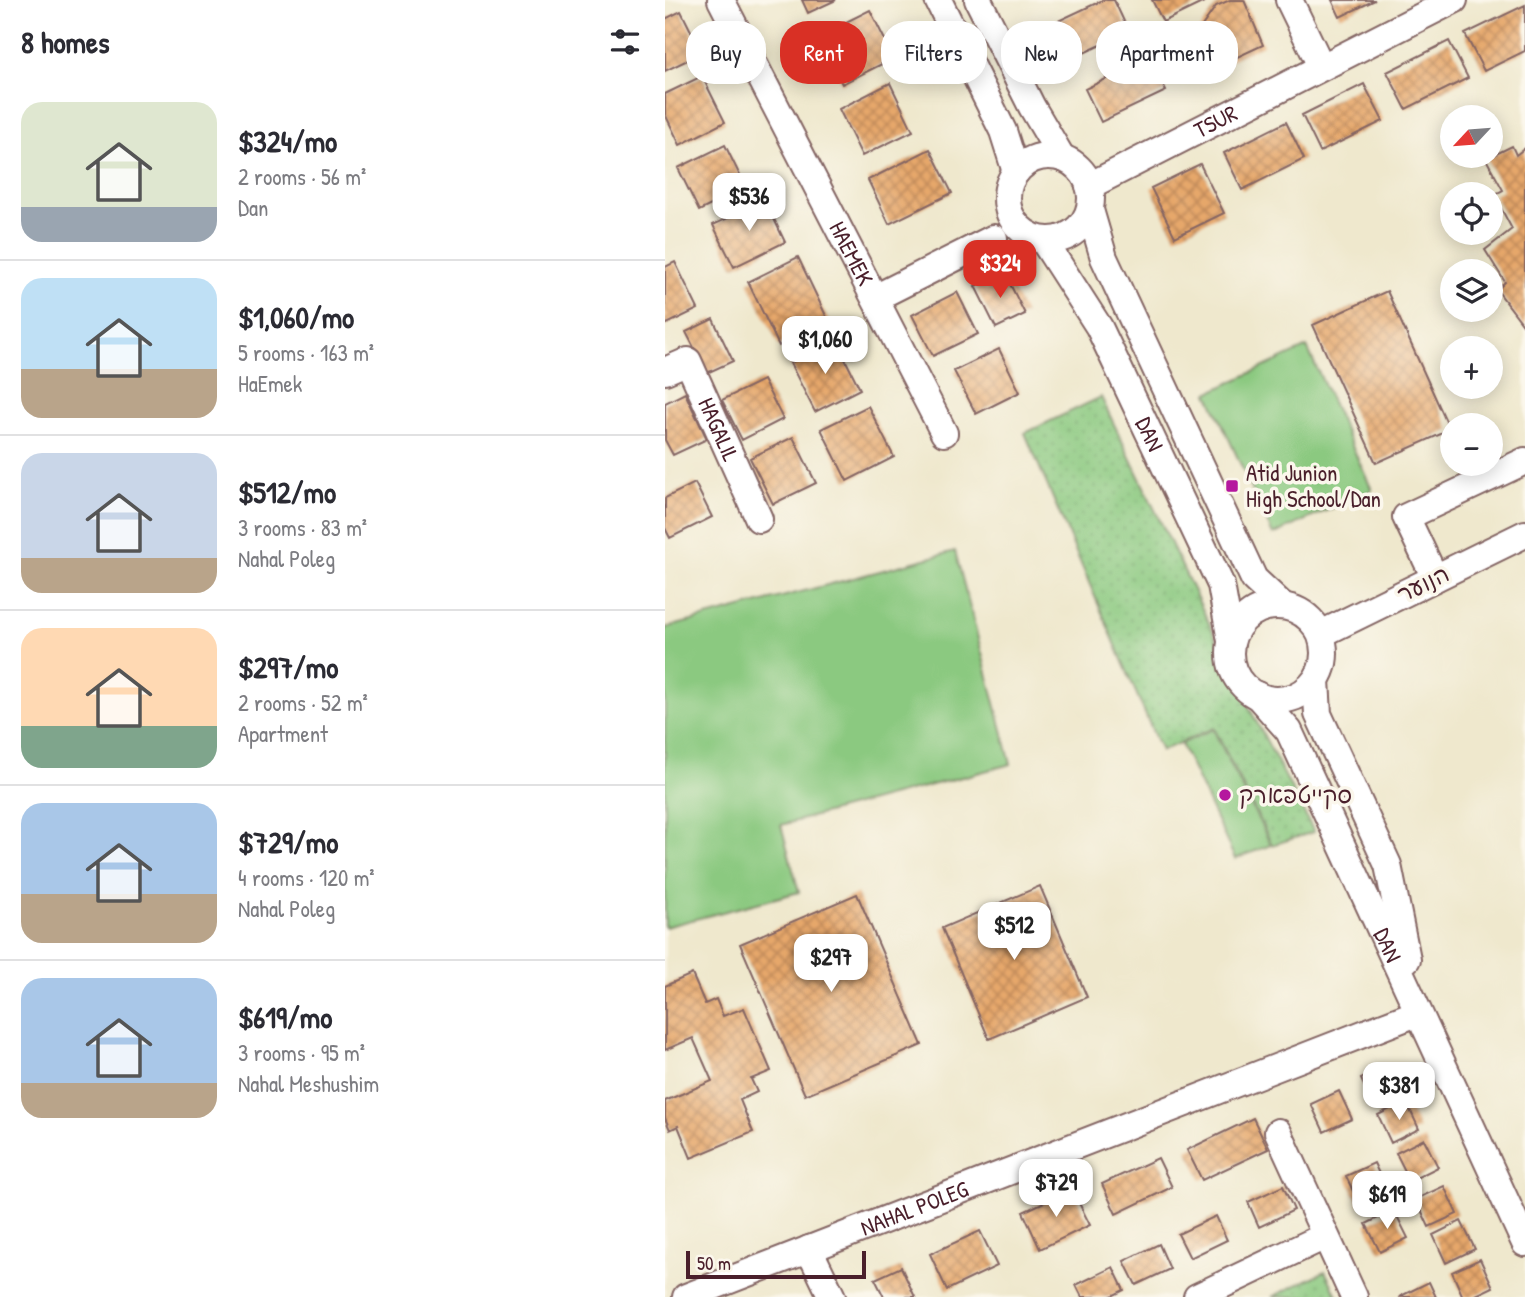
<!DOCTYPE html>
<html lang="en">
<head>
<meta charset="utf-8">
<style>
	body { margin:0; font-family:"Patrick Hand","Playpen Sans Hebrew",sans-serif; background:#f7f7f7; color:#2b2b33; height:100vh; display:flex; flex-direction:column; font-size:26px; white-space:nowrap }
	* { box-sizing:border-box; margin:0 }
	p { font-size:23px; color:#7c7c81 }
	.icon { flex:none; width:38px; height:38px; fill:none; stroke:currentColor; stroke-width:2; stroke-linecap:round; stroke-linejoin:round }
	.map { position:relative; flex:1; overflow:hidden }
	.drawer { display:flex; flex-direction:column; background:#fff; width:665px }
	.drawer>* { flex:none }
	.top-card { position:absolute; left:21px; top:21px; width:665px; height:63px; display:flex; gap:14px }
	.needle { width:46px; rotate:244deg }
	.buttons { position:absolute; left:775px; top:105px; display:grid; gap:14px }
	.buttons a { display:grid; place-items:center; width:63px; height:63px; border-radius:50%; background:#fff; box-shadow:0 4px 18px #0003; font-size:35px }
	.scale { position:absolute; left:21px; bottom:18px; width:180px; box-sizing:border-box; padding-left:7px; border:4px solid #4a1f2b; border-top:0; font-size:19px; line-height:24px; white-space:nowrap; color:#4a1f2b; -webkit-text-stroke:5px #fbf7ec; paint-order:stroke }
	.price { position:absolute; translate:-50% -60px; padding:0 16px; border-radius:14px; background:#fff; color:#222; font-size:23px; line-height:46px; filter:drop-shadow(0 2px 4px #0008) }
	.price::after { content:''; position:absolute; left:50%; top:42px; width:21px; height:16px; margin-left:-10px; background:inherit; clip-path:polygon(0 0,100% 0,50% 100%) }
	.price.current { background:#d93025; color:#fff }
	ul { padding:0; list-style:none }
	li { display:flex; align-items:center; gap:21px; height:175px; padding:0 21px }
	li+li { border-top:2px solid #e1e1e2 }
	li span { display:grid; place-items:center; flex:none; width:196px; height:140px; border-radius:21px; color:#555 }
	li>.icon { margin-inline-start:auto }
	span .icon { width:84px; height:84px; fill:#fffc; stroke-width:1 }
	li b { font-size:30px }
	h2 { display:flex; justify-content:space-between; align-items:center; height:84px; padding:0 21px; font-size:30px }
	.pill { padding:0 24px; border-radius:28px; background:#fff; box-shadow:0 4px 18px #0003; font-size:24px; line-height:63px }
	.pill.current { background:#d93025; color:#fff }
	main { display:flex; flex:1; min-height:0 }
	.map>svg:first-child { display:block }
</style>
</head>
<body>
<main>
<section class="drawer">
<h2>8 homes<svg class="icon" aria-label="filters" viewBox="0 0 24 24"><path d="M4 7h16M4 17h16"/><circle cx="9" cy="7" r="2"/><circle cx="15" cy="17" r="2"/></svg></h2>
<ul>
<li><span style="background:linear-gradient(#dfe7d0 75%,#9aa5b1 0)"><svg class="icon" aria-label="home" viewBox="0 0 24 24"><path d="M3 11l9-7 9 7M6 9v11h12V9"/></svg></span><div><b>$324/mo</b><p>2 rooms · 56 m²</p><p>Dan</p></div></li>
<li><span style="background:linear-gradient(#bfe0f5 65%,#b9a48a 0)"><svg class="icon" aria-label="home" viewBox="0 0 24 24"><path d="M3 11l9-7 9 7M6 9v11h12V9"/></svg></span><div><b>$1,060/mo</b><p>5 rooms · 163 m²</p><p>HaEmek</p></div></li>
<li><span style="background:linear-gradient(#c9d6e8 75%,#b9a48a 0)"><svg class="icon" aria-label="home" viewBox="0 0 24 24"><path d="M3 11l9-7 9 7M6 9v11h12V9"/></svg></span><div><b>$512/mo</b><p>3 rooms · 83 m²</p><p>Nahal Poleg</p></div></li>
<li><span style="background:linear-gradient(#ffd9b3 70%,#7fa58c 0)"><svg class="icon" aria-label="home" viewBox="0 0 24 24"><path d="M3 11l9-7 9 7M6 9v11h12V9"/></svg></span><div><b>$297/mo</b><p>2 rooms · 52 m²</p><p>Apartment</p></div></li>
<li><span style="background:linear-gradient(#a9c7e8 65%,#b9a48a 0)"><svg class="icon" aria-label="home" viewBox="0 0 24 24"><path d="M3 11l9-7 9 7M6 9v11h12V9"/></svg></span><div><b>$729/mo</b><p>4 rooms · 120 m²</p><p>Nahal Poleg</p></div></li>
<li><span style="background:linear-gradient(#a9c7e8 75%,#b9a48a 0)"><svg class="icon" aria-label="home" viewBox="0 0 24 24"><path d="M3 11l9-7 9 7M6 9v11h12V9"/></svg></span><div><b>$619/mo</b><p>3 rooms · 95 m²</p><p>Nahal Meshushim</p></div></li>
</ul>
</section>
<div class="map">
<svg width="860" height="1297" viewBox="0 0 860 1297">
	<defs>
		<pattern id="park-dots" width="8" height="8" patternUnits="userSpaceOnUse" patternTransform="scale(1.75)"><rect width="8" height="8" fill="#8bc980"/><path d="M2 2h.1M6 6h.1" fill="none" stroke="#79ac6f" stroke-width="1.8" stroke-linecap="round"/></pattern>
		<pattern id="building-cross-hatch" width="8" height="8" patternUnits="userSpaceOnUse" patternTransform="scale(1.75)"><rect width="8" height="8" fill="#e6a76b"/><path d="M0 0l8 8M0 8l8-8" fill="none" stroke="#bc8758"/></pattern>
	</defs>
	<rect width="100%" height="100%" fill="#fbf7ec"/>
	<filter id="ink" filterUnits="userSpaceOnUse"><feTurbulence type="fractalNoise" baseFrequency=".0143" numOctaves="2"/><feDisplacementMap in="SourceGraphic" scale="14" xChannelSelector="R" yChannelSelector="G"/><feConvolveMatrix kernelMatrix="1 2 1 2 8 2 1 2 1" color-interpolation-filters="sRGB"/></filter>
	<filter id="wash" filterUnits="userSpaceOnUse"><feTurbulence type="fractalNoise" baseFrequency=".00686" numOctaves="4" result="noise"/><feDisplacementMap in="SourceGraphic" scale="28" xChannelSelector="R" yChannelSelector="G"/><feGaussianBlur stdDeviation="1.57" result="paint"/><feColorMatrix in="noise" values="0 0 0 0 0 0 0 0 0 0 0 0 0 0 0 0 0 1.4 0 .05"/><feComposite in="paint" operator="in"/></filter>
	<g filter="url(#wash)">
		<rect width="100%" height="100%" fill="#efe8cd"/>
		<path fill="url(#park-dots)" stroke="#6a7456" stroke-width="2" d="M436,397L586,711L649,832L607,845L549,728L496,751L360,433Z
			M660,1271L673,1297H607Z"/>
		<path fill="#8bc980" stroke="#6a7456" stroke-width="2" d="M642,347L707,490L608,535L543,393Z
			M290,551L346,764L116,825L134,892L0,927V628Z
			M548,729L606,845L570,859L516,744Z"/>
		<g id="blocks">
			<path fill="url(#building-cross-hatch)" d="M137,0H171L143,13Z
				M438,0H449L464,32L408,58L391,22Z
				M487,0H543L498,22Z
				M565,0H579L598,45L525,79L521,56L528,39L551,6Z
				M667,0H710L675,17Z
				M860,5V51L819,71L800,34Z
				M205,10L229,58L177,84L153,36Z
				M16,11L37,53L0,71V19Z
				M784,41L803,78L741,109L722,72Z
				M485,58L501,91L436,122L420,89Z
				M37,76L60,122L15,145L0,114V94Z
				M225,83L248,131L197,156L174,109Z
				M699,84L718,121L655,152L637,115Z
				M621,122L639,159L577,190L559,153Z
				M60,145L81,188L34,211L13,168Z
				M847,146L851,155L860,148V327L832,290L840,282L820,250L847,229L829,195L838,190L821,159Z
				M265,149L287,193L224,224L203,180Z
				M535,164L559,213L510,237L486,188Z
				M100,200L120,242L69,267L48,225Z
				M133,257L164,322L114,346L83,282Z
				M10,262L33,309L0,325V267Z
				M339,272L360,314L331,328L310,286Z
				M722,291L785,430L711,463L648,325Z
				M292,292L313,334L268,356L247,315Z
				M48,319L68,361L42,373L21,332Z
				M171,341L195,389L150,412L125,363Z
				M334,349L355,392L311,414L289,371Z
				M98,380L118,419L77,440L57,400Z
				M20,393L42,439L8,455L0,440V403Z
				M203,406L229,457L182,481L156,429Z
				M128,437L151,483L108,504L85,458Z
				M30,483L47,517L5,538L0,528V498Z
				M375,886L422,997L324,1039L277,928Z
				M192,894L257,1045L140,1095L75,944Z
				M27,974L40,1004L51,999L58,1016L79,1008L106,1071L86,1079L92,1092L75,1100L88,1132L26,1158L13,1126L5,1130L0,1118V1101L47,1081L28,1038L0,1050V986Z
				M723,1066L737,1094L709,1107L696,1079Z
				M674,1091L687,1119L659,1132L646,1104Z
				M741,1101L754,1129L726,1143L713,1115Z
				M588,1118L603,1149L537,1180L522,1150Z
				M759,1139L773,1167L745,1181L731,1153Z
				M493,1158L507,1187L451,1214L437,1184Z
				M709,1163L722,1191L694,1204L681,1176Z
				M618,1186L629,1210L594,1227L583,1202Z
				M779,1186L792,1214L764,1227L751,1199Z
				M407,1189L425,1225L375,1249L358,1212Z
				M729,1210L743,1238L715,1252L701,1224Z
				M551,1216L562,1240L525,1258L513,1234Z
				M796,1221L810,1249L781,1263L768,1235Z
				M315,1231L332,1266L282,1290L265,1254Z
				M494,1244L505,1269L471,1285L459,1261Z
				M815,1259L828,1287L807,1297H798L787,1272Z
				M236,1267L250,1297H219L210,1279Z
				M448,1267L459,1290L445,1297H417L411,1285Z
				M764,1282L771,1297H734Z"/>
		</g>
	</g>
	<g filter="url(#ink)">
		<use href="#blocks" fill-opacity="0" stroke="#846564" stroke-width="2"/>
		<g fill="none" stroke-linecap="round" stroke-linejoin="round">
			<defs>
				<g id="minor">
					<path id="s1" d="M56,0L279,433"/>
					<path d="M273,0L338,131L351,172"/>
					<path d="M313,0L367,107L397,158"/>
					<path d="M624,0L656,66"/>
					<circle cx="384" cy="198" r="42"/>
					<path id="s2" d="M424,186L789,0"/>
					<path d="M425,210L439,258L589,579L618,606"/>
					<path id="s3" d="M378,240L434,327L556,585L566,641"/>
					<path d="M210,298L329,238"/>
					<path id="s4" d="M0,371L23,361L94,519"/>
					<path d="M770,578L741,517L860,461"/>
					<circle cx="612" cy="653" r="47"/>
					<path d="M656,634L860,534"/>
					<path d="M651,680L653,714L723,865L742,959"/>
					<path id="s5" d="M592,695L624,731L860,1243"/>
					<path d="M613,1132L689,1297"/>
					<path d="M144,1249L167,1297"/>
					<path id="s6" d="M21,1297L752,1013"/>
					<path d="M532,1297L660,1236"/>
				</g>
			</defs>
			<use href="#minor" stroke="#846564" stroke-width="30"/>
			<use href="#minor" stroke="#fff" stroke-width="26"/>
		</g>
	</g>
	<g fill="#b5179e" stroke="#fbf7ec" stroke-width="2.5">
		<rect x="560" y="479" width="14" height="14" rx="3.5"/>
		<circle cx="560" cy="795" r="7"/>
	</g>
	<g text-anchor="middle" stroke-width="7" stroke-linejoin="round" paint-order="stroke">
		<g font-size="23" fill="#4a1f2b" stroke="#fbf7ec">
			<text dy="8" stroke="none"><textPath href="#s2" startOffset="142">TSUR</textPath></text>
			<text dy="8" stroke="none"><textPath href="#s1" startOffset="285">HAEMEK</textPath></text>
			<text dy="8" stroke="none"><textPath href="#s4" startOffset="100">HAGALIL</textPath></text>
			<text dy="8" stroke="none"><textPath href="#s3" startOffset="222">DAN</textPath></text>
			<text transform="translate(758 584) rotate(-26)" y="8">הנוער</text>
			<text dy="8" stroke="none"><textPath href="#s5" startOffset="284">DAN</textPath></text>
			<text dy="8" stroke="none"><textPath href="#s6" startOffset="245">NAHAL POLEG</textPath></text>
		</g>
		<g font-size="23" fill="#4a1f2b" stroke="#fbf7ec" text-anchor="start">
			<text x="581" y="481">Atid Junion<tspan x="581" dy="26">High School/Dan</tspan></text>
			<text x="574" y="803">סקייטפארק</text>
		</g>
	</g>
</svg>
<div class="buttons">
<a><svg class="needle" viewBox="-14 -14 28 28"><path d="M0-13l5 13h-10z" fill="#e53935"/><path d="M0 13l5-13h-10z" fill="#7c7c81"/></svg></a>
<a><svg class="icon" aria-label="locate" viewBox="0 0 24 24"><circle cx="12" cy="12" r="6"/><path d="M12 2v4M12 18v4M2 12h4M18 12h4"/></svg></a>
<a><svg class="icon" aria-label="layers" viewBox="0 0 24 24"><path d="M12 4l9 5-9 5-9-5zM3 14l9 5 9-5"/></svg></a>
<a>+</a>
<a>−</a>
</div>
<div class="scale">50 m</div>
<b class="price" style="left:84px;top:233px">$536</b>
<b class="price current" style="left:335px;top:300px">$324</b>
<b class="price" style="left:160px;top:376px">$1,060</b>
<b class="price" style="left:349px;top:962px">$512</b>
<b class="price" style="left:166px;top:994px">$297</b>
<b class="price" style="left:734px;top:1122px">$381</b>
<b class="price" style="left:391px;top:1219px">$729</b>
<b class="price" style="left:722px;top:1231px">$619</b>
<div class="top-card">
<a class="pill">Buy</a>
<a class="pill current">Rent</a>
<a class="pill">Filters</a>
<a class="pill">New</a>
<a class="pill">Apartment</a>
</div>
</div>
</main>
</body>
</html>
